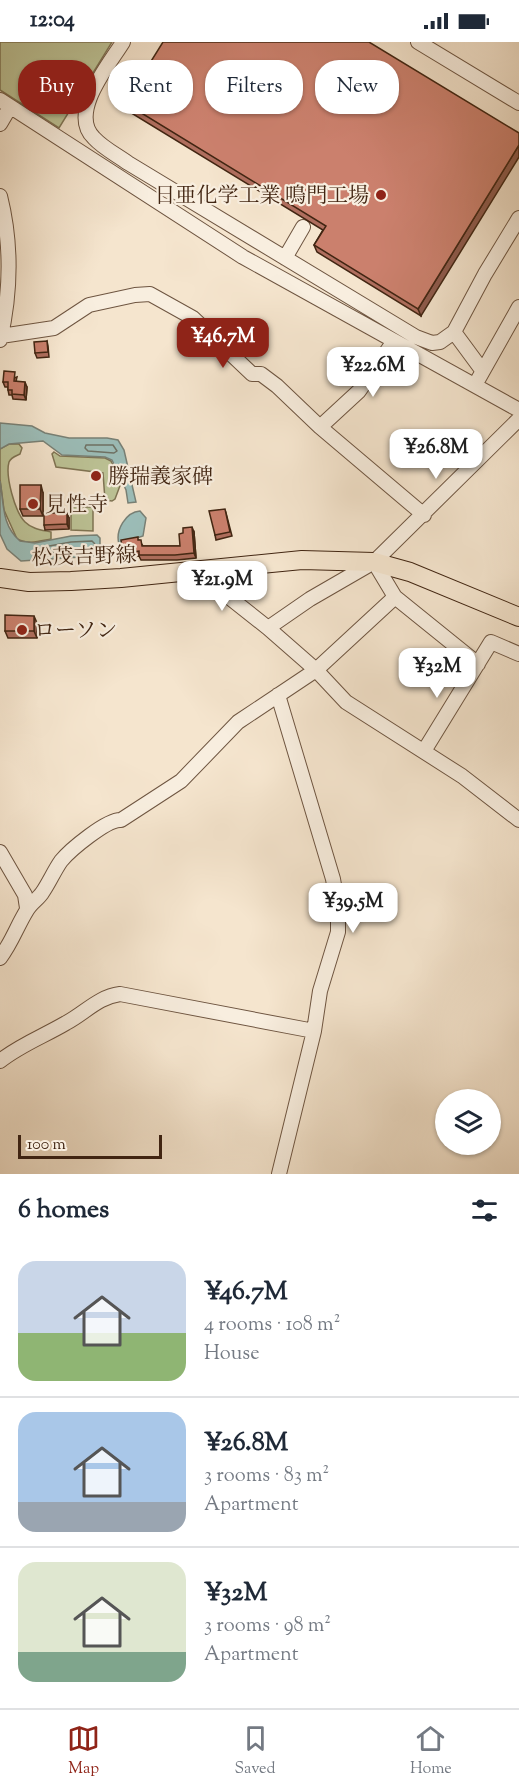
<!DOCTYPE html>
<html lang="en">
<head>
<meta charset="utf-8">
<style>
	body { margin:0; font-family:"Sorts Mill Goudy","Noto Serif JP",serif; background:#f6f6f7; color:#1f2937; height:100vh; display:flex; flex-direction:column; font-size:22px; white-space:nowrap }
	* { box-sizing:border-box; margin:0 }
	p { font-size:20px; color:#747a83 }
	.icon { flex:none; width:33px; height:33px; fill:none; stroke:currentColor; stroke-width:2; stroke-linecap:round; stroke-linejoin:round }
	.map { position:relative; height:1132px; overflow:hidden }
	.sheet { display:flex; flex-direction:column; background:#fff; flex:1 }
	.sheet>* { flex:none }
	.hud { position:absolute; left:18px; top:18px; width:483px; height:54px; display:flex; gap:12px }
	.buttons { position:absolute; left:435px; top:1047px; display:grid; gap:12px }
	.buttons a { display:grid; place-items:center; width:66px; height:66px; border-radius:50%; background:#fff; box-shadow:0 2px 4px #0004; font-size:30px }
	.scale { position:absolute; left:18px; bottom:15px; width:144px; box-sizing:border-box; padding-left:6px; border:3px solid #412512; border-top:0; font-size:16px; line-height:21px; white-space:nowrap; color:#412512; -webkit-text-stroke:4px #f8eedf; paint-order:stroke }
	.price { position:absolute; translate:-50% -51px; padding:0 14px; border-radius:12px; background:#fff; color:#222; font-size:20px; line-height:39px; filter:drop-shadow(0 2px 3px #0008) }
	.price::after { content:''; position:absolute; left:50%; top:36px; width:18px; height:14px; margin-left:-9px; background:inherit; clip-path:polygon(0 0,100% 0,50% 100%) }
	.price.selected { background:#8f2418; color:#fff }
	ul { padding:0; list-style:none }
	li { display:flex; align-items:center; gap:18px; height:150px; padding:0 18px }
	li+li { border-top:2px solid #e0e1e3 }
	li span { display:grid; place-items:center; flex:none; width:168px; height:120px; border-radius:18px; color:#555 }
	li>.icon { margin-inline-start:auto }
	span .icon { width:72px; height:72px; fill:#fffc; stroke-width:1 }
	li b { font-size:26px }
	h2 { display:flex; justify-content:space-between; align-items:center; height:72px; padding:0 18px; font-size:26px }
	.chip { padding:0 21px; border-radius:24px; background:#fff; box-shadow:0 2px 4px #0004; font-size:21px; line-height:54px }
	.chip.selected { background:#8f2418; color:#fff }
	.status { display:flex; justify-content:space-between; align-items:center; height:42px; padding:0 30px; background:#fff; direction:ltr }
	.status svg { height:16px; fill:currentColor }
	.dock { display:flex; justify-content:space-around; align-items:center; height:84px; border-top:2px solid #e0e1e3; background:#fff; font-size:16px; color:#747a83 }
	.dock a { display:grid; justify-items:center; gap:3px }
	.dock .selected { color:#8f2418 }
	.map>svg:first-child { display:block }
</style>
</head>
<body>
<div class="status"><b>12:04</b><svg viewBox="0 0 49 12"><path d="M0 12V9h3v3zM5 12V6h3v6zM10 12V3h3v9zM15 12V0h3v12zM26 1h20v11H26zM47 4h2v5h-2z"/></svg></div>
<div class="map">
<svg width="519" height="1132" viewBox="0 0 519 1132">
	<rect width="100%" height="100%" fill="#f5e5ce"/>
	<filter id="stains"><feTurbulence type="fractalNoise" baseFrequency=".00333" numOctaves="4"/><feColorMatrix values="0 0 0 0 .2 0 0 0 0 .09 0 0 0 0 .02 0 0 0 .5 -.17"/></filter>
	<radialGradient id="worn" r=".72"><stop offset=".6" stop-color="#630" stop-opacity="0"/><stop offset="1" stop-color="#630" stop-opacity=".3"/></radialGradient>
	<path fill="#bdc497" stroke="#7f7454" stroke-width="1.5" d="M0,0H112L59,86L0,48Z
		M9,402H19L22,406L20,412C16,414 11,415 9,420C5,434 15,470 25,480C32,487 42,488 51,490V497C40,499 28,503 17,497L4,468L0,437V407Z
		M54,410L60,414L105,416L111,419L121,441L115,457L112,459L105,458L103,431L56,425L52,412Z
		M71,465H93V489L71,488Z"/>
	<path fill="#9cbfbb" stroke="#788177" stroke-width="1.5" d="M0,381L32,384L45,391L69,396H107L118,398L124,408L136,460L128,461L126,448L112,418L105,415L62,413L43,399L9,402L0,407Z
		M0,439C4,460 1,483 20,499L35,501L71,494L97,493L100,496V512L96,514L21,519L7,507L0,492Z
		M140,469L146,476L143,494L119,502C115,488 126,470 140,469Z"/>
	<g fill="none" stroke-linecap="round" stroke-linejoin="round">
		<path stroke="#6e7266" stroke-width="1.5" d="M86,403H113L117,409L114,411L88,409L85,406Z
			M92,499L95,502L92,508L45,511L42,509L44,505L71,500Z"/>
		<defs>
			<path id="minor" d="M123,0C109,23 68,71 94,96C103,106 117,113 128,121L416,295L432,301L440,300L454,290L485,232L519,176
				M418,0L519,61
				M0,58L243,215L519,368
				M0,82L10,65
				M0,154C12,202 11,250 0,298
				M285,216L303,185
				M454,290L482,328
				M1,294L54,286L89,263L135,253L150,252L193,276L252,332H261L277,344L320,385L424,473
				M475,343L519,265
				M320,385L359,349L394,299
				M374,520L395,555L478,622
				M196,529L268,586L316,628L346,660L462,734L519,778
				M268,586L310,557L374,520L519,377
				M278,653L333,837L338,866V890L320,949L314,989L279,1132
				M424,709L491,600L519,612
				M0,810L25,853L27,866
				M0,916C12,900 17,884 27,868C31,861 38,857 42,851C49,841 54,829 61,819C70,808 107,777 121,778L181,739L238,680L316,628L395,555
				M0,1019C20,1003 44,994 66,981C85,971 98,955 120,952L314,989"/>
			<path id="major" d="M0,536L29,540L71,539L121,536L302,518L374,520L410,530L519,575"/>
		</defs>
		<use href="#minor" stroke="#6e5541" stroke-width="16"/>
		<use href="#major" stroke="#412512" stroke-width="20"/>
		<use href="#minor" stroke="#f8eedf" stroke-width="14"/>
		<use href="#major" stroke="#f5e5ce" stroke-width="18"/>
	</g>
	<path fill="#af6e5e" stroke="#412512" stroke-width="1.5" d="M369,0L421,274L317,210L314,203L323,188L128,69L125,61Z
		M47,299L48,304L49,315L37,316L35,311Z
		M17,335L16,339L27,345L26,358L13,357L12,353H9L8,348V345H5L3,340Z
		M43,451V474H23L20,467Z
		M226,471L232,494L216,498L215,493Z
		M69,476V487L45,488L44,483Z
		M194,490L196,516L177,518H141L139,514L125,516L123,511L139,498L143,504H180Z
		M37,581V596H8L5,589Z"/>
	<path fill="#8e5a4c" stroke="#412512" stroke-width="1.5" d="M519,103V115L421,274L418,267Z
		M25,340L27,345L26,358L24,353Z
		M41,443L43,451V474L40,467Z
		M67,471L69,476V487L67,482Z
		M192,485L194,490L196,516L194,511Z
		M34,574L37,581V596L34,589Z"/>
	<path fill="#cb806d" stroke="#412512" stroke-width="1.5" d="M163,0H369L519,91V103L418,267L314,203L326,184L125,61Z
		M47,299L48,310L35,311L34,300Z
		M4,329L15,330L14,339L25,340L24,353L12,352V348H8V340H3Z
		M20,443H41L40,467H20Z
		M225,467L230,490L215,493L209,469Z
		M44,471H67V482L44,483Z
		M192,485L194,511L175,513H139V509L123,511L121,498L138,495V498H141L142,504H180L179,492L183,491V486Z
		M5,573L34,574V589H5Z"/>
	<g fill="#8f2418" stroke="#f8eedf" stroke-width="2">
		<circle cx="381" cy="153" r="6"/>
		<circle cx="96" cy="434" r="6"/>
		<circle cx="33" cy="462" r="6"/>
		<circle cx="22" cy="588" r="6"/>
	</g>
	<g text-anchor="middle" stroke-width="4.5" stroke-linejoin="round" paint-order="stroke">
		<g font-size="21" fill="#412512" stroke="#f8eedf" text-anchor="start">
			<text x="369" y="160" text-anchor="end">日亜化学工業 鳴門工場</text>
			<text x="108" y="441">勝瑞義家碑</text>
			<text x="45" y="469">見性寺</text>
			<text x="34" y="595">ローソン</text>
		</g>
		<g font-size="21" fill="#412512" stroke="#f8eedf">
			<text transform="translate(84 514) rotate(-2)" y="7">松茂吉野線</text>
		</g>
	</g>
	<rect width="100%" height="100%" filter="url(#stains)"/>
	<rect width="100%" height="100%" fill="url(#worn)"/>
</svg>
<div class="buttons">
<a><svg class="icon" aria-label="layers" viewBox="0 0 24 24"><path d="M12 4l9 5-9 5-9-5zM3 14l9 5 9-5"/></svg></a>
</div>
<div class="scale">100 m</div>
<b class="price selected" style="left:223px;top:327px">¥46.7M</b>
<b class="price" style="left:373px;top:356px">¥22.6M</b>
<b class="price" style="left:436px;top:438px">¥26.8M</b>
<b class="price" style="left:222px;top:570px">¥21.9M</b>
<b class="price" style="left:437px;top:657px">¥32M</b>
<b class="price" style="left:353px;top:892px">¥39.5M</b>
<div class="hud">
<a class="chip selected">Buy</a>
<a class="chip">Rent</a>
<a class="chip">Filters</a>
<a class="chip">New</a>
</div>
</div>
<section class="sheet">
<h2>6 homes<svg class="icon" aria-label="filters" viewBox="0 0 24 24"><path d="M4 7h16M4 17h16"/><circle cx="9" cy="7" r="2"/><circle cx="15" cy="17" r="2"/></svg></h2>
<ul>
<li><span style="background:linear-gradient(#c9d6e8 60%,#8fb573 0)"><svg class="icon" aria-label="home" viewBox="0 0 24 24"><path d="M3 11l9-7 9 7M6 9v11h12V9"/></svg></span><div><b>¥46.7M</b><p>4 rooms · 108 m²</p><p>House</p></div></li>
<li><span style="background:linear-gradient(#a9c7e8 75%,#9aa5b1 0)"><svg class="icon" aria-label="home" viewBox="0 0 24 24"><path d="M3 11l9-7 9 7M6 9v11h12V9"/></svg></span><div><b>¥26.8M</b><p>3 rooms · 83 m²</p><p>Apartment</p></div></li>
<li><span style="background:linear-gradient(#dfe7d0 75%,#7fa58c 0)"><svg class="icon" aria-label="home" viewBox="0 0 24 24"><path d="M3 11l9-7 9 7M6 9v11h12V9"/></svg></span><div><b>¥32M</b><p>3 rooms · 98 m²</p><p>Apartment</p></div></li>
</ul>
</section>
<nav class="dock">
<a class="selected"><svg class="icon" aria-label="map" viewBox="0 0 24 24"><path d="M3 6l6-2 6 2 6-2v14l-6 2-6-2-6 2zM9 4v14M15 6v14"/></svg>Map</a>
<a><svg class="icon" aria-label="saved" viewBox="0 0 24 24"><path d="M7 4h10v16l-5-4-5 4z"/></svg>Saved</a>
<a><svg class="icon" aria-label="home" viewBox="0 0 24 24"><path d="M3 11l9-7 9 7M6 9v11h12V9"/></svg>Home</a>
</nav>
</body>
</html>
